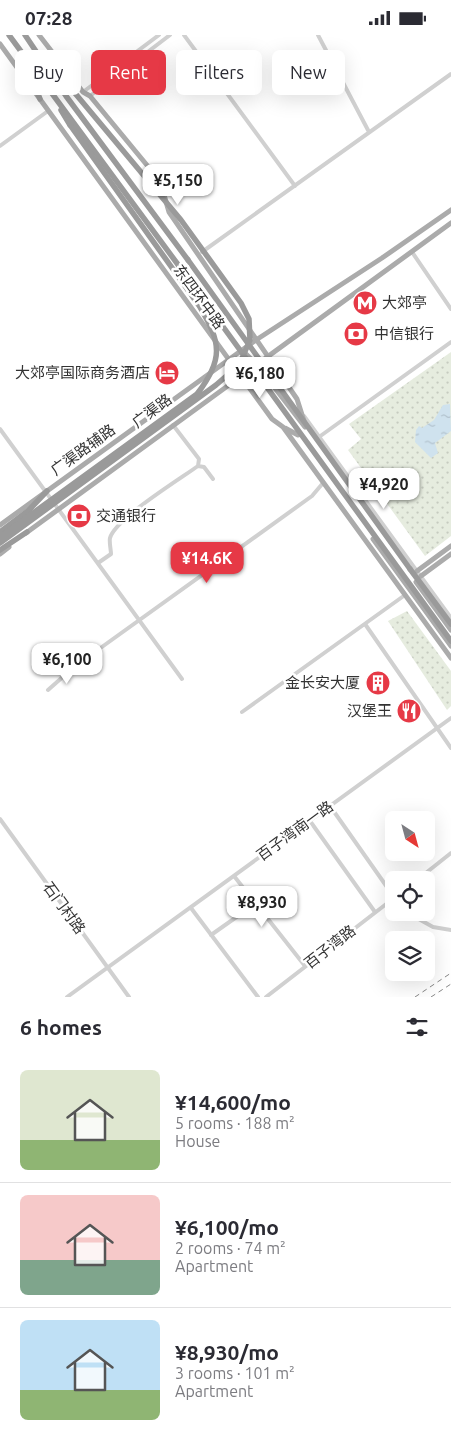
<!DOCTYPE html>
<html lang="en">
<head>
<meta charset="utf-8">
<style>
	body { margin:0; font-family:Ubuntu,"Noto Sans SC",sans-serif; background:#f2f2f3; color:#2b2b33; height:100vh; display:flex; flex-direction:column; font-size:19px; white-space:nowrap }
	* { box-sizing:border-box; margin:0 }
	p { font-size:16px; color:#7c7c81 }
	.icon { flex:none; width:28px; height:28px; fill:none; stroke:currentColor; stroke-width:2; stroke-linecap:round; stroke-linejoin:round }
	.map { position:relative; height:962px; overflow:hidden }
	.sheet { display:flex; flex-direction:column; background:#fff; flex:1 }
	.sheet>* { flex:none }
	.top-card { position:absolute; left:15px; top:15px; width:421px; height:45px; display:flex; gap:10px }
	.needle { width:32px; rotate:144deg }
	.buttons { position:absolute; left:385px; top:776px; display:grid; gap:10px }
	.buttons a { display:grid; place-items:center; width:50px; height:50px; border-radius:8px; background:#fff; box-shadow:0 5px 20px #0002; font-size:25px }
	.price { position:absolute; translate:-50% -42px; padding:0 11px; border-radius:10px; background:#fff; color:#222; font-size:16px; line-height:32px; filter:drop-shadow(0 1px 2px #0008) }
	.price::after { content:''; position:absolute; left:50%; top:30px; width:15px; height:11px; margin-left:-8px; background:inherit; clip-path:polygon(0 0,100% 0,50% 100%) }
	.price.selected { background:#e63946; color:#fff }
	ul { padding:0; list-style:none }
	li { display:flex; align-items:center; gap:15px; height:125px; padding:0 20px }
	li+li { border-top:1px solid #e1e1e2 }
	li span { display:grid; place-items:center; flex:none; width:140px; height:100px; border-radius:8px; color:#555 }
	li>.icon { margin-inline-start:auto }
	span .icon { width:60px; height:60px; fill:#fffc; stroke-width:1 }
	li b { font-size:21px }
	h2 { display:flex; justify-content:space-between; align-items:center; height:60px; padding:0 20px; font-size:21px }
	.tag { padding:0 18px; border-radius:8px; background:#fff; box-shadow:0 5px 20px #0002; font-size:18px; line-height:45px }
	.tag.selected { background:#e63946; color:#fff }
	.status { display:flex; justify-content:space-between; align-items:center; height:35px; padding:0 25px; background:#fff; direction:ltr }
	.status svg { height:14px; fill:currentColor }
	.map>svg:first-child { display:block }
</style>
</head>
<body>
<div class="status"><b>07:28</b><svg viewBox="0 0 49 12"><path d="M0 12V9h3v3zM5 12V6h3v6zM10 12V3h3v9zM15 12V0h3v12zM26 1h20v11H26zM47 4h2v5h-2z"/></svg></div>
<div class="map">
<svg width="451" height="962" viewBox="0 0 451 962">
	<defs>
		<pattern id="park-dots" width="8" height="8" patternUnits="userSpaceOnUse" patternTransform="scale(1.25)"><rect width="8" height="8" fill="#e6ecdf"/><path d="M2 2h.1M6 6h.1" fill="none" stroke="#c6cbc0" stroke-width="1.8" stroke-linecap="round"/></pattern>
		<pattern id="water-ripples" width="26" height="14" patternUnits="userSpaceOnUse" patternTransform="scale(1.25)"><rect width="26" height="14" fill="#cfe2ee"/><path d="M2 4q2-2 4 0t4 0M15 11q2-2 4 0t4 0" fill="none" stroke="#b2c2cd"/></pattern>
	</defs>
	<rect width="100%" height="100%" fill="#fff"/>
	<path fill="url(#park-dots)" d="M451,317V501L425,521L348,415L361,404L349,389Z
		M407,576L451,636V671L447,675L388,586Z"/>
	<path fill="url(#water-ripples)" d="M450,369L451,396L435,408L438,418L431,423L415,407L416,395L419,391L422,393L434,385L443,370Z"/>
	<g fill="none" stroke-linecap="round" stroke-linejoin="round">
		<path stroke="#d0d0d0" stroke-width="4" d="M184,0L295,151
			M318,0L369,97
			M83,57L159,0
			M90,61L170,0
			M0,111L48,76
			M202,217L451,39
			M412,217L451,274
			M304,381L451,583
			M173,390L199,424L198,431
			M0,394L182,644
			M319,402L451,307
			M98,528L111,519C111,515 109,507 110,503C115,484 180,444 198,431L204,432L213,444
			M365,589L451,713
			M48,655L74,632L312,461L323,448
			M242,677L405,560
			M330,771L394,862
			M0,784L129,962
			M310,786L375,877
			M234,841L305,931
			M417,845L451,818
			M191,873L258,962
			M408,878L433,892L451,895
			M211,900L255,869
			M67,962L451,683
			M266,962L394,863"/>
		<path stroke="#ababab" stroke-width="5" d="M39,0L83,57L90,61L160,146L169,177L297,364L304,386
			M0,9L272,384L283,392L451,623
			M244,317L257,330L305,392
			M285,393L298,400
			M0,490L256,305L382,223L451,175
			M26,498L451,188
			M373,504L451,611
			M0,519L9,512
			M417,536L451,511
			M421,541L451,519
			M416,547L451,595"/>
		<path stroke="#9a9a9a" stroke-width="5.5" d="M9,0L179,231
			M25,0L66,61L188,225
			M25,25L40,64
			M46,25L74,57
			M61,75L70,90
			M0,497L29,475L47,456
			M0,515L27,497
			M410,534L451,589"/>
		<path stroke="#888" stroke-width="1" stroke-dasharray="5 4" stroke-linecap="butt" d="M415,962L451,938
			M431,962L451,949"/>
		<path stroke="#9a9a9a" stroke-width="5.5" d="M188,225L410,534
			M179,231L451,606
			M0,502L197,359C224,324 221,308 200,272L70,90
			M0,508L216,350L239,330L250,305L249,284L241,268L181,185L74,57"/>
	</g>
	<defs>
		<symbol id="metro-disc" viewBox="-11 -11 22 22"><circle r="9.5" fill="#e63946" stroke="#fff"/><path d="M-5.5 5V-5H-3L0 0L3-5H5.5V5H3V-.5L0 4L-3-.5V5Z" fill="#fff"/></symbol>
		<symbol id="bank-disc" viewBox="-11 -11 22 22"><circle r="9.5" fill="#e63946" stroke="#fff"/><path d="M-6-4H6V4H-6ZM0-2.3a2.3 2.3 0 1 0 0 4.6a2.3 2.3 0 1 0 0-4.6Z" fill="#fff"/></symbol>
		<symbol id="hotel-disc" viewBox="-11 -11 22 22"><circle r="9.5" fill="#e63946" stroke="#fff"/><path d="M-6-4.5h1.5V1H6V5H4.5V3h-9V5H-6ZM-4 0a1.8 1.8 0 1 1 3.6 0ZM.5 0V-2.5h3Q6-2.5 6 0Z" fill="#fff"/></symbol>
		<symbol id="building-disc" viewBox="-11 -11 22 22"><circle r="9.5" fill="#e63946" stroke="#fff"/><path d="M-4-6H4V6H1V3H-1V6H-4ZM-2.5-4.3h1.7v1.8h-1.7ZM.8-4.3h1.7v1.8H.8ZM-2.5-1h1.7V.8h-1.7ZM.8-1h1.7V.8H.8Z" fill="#fff"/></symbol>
		<symbol id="restaurant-disc" viewBox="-11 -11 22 22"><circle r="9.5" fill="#e63946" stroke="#fff"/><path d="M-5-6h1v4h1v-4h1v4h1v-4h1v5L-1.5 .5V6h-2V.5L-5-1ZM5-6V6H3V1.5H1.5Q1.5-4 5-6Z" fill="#fff"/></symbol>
	</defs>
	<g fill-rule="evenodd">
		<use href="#metro-disc" x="351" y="254" width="28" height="28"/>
		<use href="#bank-disc" x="342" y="285" width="28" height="28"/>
		<use href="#hotel-disc" x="153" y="324" width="28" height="28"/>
		<use href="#bank-disc" x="65" y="467" width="28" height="28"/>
		<use href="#building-disc" x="364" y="634" width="28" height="28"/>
		<use href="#restaurant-disc" x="395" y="662" width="28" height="28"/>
	</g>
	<g text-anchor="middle" stroke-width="5" stroke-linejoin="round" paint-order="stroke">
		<g font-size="15" fill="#333" stroke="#fff">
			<text transform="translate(199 262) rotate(54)" y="5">东四环中路</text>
			<text transform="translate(152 376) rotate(-37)" y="5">广渠路</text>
			<text transform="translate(83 415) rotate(-36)" y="5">广渠路辅路</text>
			<text transform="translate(295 796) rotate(-36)" y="5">百子湾南一路</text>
			<text transform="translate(64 873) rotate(54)" y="5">石门村路</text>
			<text transform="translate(330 912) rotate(-38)" y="5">百子湾路</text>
		</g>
		<g font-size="15" fill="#333" stroke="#fff" text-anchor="start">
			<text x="382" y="273">大郊亭</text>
			<text x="374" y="304">中信银行</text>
			<text x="150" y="343" text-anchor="end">大郊亭国际商务酒店</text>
			<text x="96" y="486">交通银行</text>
			<text x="360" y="653" text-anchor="end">金长安大厦</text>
			<text x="392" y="681" text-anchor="end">汉堡王</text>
		</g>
	</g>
</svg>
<div class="buttons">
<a><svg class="needle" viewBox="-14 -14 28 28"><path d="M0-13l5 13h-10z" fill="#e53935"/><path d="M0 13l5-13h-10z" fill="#7c7c81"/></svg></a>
<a><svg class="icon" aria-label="locate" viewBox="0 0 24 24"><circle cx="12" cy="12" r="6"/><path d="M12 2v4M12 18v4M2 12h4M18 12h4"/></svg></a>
<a><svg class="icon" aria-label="layers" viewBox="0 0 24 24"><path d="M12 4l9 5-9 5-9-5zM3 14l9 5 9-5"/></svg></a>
</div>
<b class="price" style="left:178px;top:171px">¥5,150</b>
<b class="price" style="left:260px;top:364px">¥6,180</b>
<b class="price" style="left:384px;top:475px">¥4,920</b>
<b class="price selected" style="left:207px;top:549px">¥14.6K</b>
<b class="price" style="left:67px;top:650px">¥6,100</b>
<b class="price" style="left:262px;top:893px">¥8,930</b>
<div class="top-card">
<a class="tag">Buy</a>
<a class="tag selected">Rent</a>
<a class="tag">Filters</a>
<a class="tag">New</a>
</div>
</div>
<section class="sheet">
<h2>6 homes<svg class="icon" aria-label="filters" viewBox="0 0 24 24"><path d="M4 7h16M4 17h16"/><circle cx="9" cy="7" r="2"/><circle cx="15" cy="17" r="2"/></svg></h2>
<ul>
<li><span style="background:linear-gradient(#dfe7d0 70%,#8fb573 0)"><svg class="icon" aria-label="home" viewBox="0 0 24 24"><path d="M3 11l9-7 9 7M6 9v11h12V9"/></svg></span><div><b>¥14,600/mo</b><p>5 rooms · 188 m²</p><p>House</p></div></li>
<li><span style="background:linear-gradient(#f6c9c9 65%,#7fa58c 0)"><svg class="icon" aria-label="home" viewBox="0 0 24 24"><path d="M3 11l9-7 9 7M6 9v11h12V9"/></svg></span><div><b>¥6,100/mo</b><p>2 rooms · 74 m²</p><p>Apartment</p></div></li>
<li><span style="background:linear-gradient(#bfe0f5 70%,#8fb573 0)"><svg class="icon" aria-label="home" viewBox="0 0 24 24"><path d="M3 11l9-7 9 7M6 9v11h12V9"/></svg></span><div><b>¥8,930/mo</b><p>3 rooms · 101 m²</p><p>Apartment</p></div></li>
</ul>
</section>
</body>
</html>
